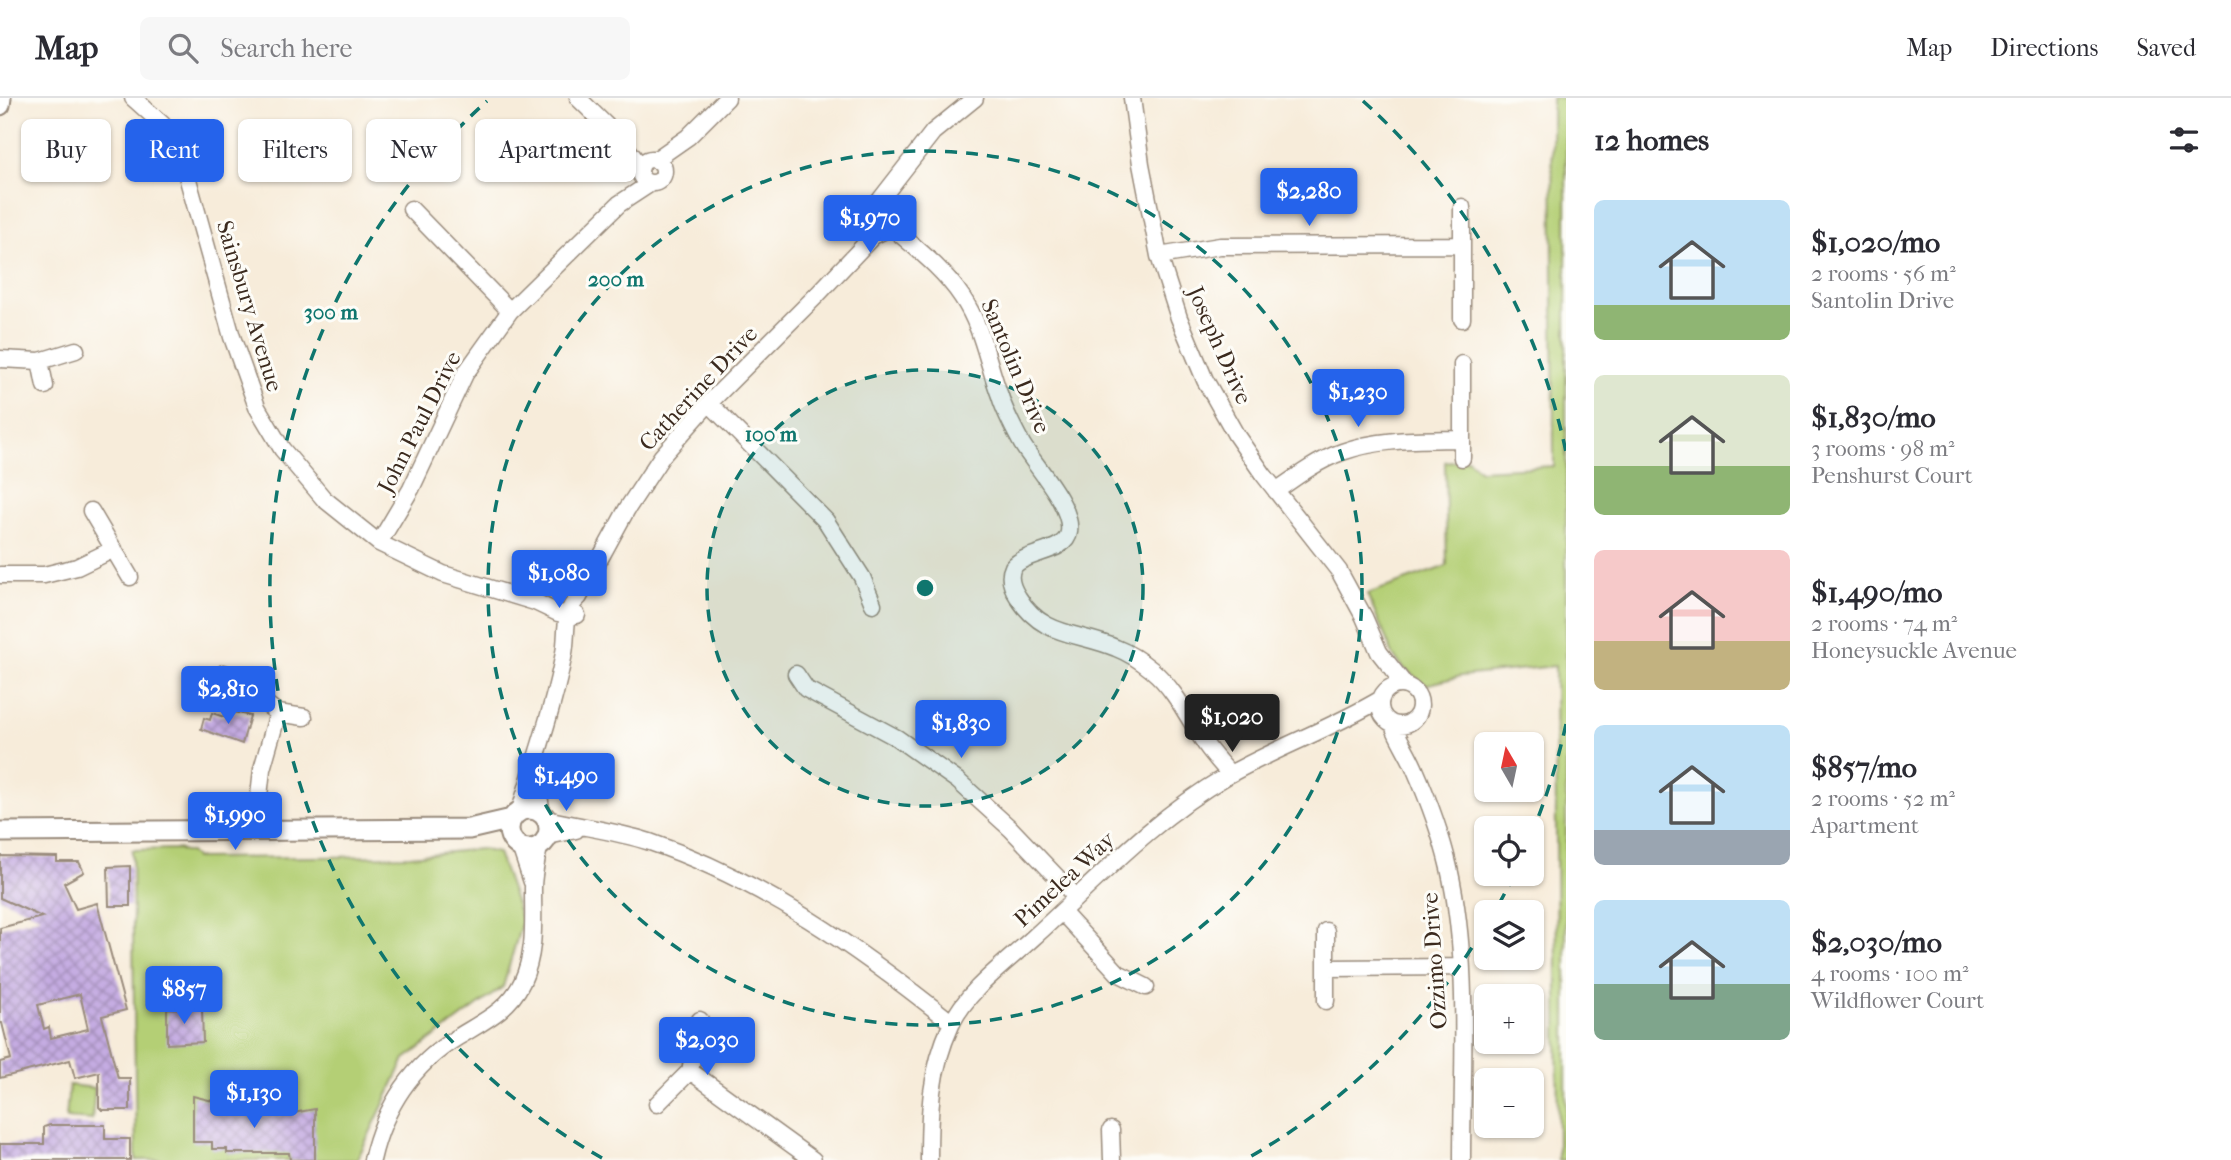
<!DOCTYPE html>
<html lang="en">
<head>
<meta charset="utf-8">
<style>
	body { margin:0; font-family:"IM FELL French Canon",serif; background:#f7f7f7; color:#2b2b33; height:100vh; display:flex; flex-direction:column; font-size:26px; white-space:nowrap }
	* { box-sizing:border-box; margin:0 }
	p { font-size:23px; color:#7c7c81 }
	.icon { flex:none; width:38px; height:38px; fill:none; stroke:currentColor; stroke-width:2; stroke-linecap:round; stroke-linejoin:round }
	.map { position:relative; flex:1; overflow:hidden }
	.panel { display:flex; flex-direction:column; background:#fff; width:665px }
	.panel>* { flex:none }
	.banner { position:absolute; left:21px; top:21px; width:665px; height:63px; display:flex; gap:14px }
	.needle { width:46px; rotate:351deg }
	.fabs { position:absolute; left:1474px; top:634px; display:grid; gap:14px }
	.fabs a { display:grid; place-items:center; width:70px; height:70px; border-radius:10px; background:#fff; box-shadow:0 2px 5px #0004; font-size:35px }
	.price { position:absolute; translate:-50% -60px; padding:0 16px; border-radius:7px; background:#2563eb; color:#fff; font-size:23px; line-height:46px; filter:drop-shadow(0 2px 4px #0008) }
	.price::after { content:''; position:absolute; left:50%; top:42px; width:21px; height:16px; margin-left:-10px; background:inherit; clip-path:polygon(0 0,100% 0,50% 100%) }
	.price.selected { background:#222; color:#fff }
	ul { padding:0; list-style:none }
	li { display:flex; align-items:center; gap:21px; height:175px; padding:0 28px }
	li span { display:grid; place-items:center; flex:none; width:196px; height:140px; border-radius:10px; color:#555 }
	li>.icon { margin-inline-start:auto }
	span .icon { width:84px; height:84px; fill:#fffc; stroke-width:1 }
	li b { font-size:30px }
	h2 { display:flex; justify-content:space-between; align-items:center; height:84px; padding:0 28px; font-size:30px }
	.pill { padding:0 24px; border-radius:10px; background:#fff; box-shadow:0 2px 5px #0004; font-size:24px; line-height:63px }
	.pill.selected { background:#2563eb; color:#fff }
	header { display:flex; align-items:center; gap:42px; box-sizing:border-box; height:98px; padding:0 35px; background:#fff; border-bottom:2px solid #e1e1e2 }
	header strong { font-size:33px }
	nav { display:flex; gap:38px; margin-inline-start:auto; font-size:24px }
	.search { width:490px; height:63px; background:#f7f7f7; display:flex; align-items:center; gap:18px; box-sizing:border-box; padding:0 24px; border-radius:10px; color:#7c7c81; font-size:26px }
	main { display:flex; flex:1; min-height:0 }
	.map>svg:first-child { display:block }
</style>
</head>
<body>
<header>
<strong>Map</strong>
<div class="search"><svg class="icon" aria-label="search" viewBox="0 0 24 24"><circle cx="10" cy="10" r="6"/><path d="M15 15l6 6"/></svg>Search here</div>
<nav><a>Map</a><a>Directions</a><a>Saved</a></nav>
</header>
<main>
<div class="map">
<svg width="1566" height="1062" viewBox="0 0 1566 1062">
	<defs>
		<pattern id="building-cross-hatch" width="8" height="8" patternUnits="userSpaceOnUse" patternTransform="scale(1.75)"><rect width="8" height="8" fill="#c5ace2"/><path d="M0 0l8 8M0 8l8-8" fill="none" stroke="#a18cb7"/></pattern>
	</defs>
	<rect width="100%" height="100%" fill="#fdfcf7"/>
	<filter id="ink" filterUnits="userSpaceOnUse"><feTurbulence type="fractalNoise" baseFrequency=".0143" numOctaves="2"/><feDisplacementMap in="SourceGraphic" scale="14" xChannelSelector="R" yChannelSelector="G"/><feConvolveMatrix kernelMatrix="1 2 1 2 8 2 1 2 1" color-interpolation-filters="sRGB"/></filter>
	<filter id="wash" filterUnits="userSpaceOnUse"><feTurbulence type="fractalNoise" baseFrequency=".00686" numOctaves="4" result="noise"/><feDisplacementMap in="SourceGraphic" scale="28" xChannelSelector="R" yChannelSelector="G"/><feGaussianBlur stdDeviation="1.57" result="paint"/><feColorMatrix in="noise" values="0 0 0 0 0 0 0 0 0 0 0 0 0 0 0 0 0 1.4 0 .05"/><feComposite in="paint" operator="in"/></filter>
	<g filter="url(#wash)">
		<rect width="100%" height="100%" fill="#f7ecda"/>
		<path fill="#b4cf74" stroke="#787c49" stroke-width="2" d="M1552,0H1566V1062H1558L1555,568L1461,578L1426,587L1406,572L1394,559L1367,496L1447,468L1445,364L1468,361L1480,372L1554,368Z
			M178,751L184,754H190L195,760L410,758L480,751L498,755L522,823L503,889L405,961L357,1062H136L132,752Z
			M69,987L95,990L92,1022L66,1020Z"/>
		<g id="blocks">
			<path fill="url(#building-cross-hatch)" fill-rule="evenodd" d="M226,612L250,618L242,646L201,631L204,620L210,622L212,615L224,619Z
				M0,758L57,759V764H79L84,774L64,785L76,811L97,805L126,912L102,918L118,980H130V1012H102L99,1009V974L75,980L70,962L0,980V964L11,961L2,925H0V830L42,819L0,800ZM80,896L88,931L51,940L49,929L44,931L38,907Z
				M130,768V808H109L108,769Z
				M167,910L202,911L203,944L167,946Z
				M193,998L268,1017L288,1016L315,1011V1062H290L289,1055H227V1051H212V1044H193Z
				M50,1027H105V1041H130V1062H0V1046H44V1029Z"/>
		</g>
	</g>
	<g filter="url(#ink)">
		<use href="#blocks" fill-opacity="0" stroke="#998b7c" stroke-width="2"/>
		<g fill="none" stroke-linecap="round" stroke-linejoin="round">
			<defs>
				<path id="minor" d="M133,0L162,26L180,53L232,239L257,309L282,351L324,401L379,445L443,476L535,504L558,515L577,517
					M578,0L620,41L641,69
					M1132,0L1141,66L1159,158L1179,220L1205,282L1236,337L1263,376L1339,473L1364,519L1379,554L1405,587
					M640 73a12 12 0 1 1 24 0a12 12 0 1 1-24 0Z
					M655,62L688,39L727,0
					M1462,109V221
					M411,111L510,213
					M873,111L883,115L886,124L883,133L873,138L861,132L859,124L862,116L873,111L933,34L975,0
					M886,124C913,148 942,169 962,199C983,230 987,264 1000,298C1005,315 1014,331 1022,346C1035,368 1073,408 1069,434C1066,455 1026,453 1013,469C1008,479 1012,490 1018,499C1042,539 1078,534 1116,550C1129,555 1141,563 1152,572C1176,592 1189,622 1206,647C1213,657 1222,667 1230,676
					M1159,158L1220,148L1462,147
					M0,261L40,263L76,252
					M40,263L45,288
					M1462,266V360
					M709,305L826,423L862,479L873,506
					M1276,393C1297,378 1319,362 1342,354C1380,340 1423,342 1462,341
					M91,413L130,479
					M379,445L411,391L465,276L510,213L619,106L651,85
					M0,477H44L77,469L114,451
					M224,575L278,615L304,619
					M796,576L806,591L897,640L958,683L1011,731L1076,799
					M1380 607a20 20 0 1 1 40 0a20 20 0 1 1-40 0Z
					M1393,627C1399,642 1408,655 1414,669C1428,701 1441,736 1449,770C1470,863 1462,967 1462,1062
					M535,671L542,717
					M520,713C535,660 554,609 564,555C568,534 562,514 579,499L627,411L662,358L709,305L816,198L873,138
					M546,721C581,729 617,733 650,744C762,782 861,852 952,925
					M255,734L262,671L278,615
					M548,738L576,732
					M520,748L532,784
					M1062,814L1118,875L1146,889
					M1326,870L1461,869
					M1326,903V833
					M690,973L813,1062
					M657,1006L690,973L700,922
					M1111,1032L1112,1062
					M372,1062C384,1010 412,967 458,939C482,924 509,912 522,884C536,854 533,823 533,790C533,776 537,762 539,748
					M929,1062C929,1013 930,973 951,927C967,892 1006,865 1034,839C1095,784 1153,721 1225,679C1275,650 1331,631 1381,601"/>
				<path id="tertiary" d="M0,7L1,0
					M509 731a20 20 0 1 1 40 0a20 20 0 1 1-40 0Z
					M0,734L469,731L512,721"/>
			</defs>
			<use href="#minor" stroke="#998b7c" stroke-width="19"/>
			<use href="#tertiary" stroke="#998b7c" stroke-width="23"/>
			<use href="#minor" stroke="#fff" stroke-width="16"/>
			<use href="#tertiary" stroke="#fff" stroke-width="19"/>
		</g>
	</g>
	<circle cx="925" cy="490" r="218" fill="#0f766e" fill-opacity=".12"/>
	<g fill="none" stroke="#0f766e" stroke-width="3.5" stroke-dasharray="12 9">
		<circle cx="925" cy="490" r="218"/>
		<circle cx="925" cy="490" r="437"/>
		<path d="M1566 626A655 655 0 0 1 1532 735M1514 777A655 655 0 0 1 1495 813M1483 832A655 655 0 0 1 1248 1060M602 1060A655 655 0 0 1 487 3M1363 3A655 655 0 0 1 1566 354"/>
	</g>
	<g text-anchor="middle" stroke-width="6" stroke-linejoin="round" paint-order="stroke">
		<g font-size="23" fill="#3b2a1e" stroke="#fdfcf7">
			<text transform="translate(250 208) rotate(73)" y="8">Sainsbury Avenue</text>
			<text transform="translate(1220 247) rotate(66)" y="8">Joseph Drive</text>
			<text transform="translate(1016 268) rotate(67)" y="8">Santolin Drive</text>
			<text transform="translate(698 290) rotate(-47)" y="8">Catherine Drive</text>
			<text transform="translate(419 324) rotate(-63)" y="8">John Paul Drive</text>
			<text transform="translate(1064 781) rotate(-43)" y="8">Pimelea Way</text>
			<text transform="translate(1434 863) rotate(-94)" y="8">Ozzimo Drive</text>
		</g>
	</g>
	<circle cx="925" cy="490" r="10" fill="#0f766e" stroke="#fdfcf7" stroke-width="3.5"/>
	<g font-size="21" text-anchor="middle" font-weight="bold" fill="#0f766e" stroke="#fdfcf7" stroke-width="6" stroke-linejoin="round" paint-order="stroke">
		<text x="616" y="188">200 m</text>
		<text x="331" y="221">300 m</text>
		<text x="771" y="343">100 m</text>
	</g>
</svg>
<div class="fabs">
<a><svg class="needle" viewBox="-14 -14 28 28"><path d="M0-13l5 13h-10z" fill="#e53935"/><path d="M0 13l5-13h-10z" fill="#7c7c81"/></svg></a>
<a><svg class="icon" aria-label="locate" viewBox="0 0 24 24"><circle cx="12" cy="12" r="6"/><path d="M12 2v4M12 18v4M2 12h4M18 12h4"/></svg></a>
<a><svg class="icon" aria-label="layers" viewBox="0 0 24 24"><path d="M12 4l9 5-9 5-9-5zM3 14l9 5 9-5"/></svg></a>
<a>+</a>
<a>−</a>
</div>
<b class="price" style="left:1309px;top:130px">$2,280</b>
<b class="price" style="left:870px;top:157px">$1,970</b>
<b class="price" style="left:1358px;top:331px">$1,230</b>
<b class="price" style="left:559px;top:512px">$1,080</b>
<b class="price" style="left:228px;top:628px">$2,810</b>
<b class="price selected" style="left:1232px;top:656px">$1,020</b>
<b class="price" style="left:961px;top:662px">$1,830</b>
<b class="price" style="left:566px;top:715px">$1,490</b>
<b class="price" style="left:235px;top:754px">$1,990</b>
<b class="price" style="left:184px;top:928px">$857</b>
<b class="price" style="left:707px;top:979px">$2,030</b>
<b class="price" style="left:254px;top:1032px">$1,130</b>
<div class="banner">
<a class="pill">Buy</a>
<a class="pill selected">Rent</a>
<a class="pill">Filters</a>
<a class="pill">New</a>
<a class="pill">Apartment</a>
</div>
</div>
<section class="panel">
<h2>12 homes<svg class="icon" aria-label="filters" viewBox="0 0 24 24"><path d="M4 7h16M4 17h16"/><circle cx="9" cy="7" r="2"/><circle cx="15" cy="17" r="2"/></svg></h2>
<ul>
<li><span style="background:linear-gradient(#bfe0f5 75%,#8fb573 0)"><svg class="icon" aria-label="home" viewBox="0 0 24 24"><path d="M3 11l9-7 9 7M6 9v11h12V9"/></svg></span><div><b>$1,020/mo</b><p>2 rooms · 56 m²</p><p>Santolin Drive</p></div></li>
<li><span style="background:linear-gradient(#dfe7d0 65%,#8fb573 0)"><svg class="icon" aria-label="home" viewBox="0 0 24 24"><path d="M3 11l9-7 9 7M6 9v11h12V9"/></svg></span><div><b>$1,830/mo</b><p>3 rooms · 98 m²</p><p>Penshurst Court</p></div></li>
<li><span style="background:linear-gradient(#f6c9c9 65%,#c2b280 0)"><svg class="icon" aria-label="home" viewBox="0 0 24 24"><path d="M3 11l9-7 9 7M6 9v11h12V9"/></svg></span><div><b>$1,490/mo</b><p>2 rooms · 74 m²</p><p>Honeysuckle Avenue</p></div></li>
<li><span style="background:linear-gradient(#bfe0f5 75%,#9aa5b1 0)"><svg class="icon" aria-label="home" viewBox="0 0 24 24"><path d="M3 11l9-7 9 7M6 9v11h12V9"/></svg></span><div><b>$857/mo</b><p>2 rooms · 52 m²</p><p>Apartment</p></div></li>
<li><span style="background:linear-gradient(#bfe0f5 60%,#7fa58c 0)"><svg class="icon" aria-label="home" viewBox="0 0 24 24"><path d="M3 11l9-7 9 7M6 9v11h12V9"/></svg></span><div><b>$2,030/mo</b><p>4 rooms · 100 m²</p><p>Wildflower Court</p></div></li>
</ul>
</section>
</main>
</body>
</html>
